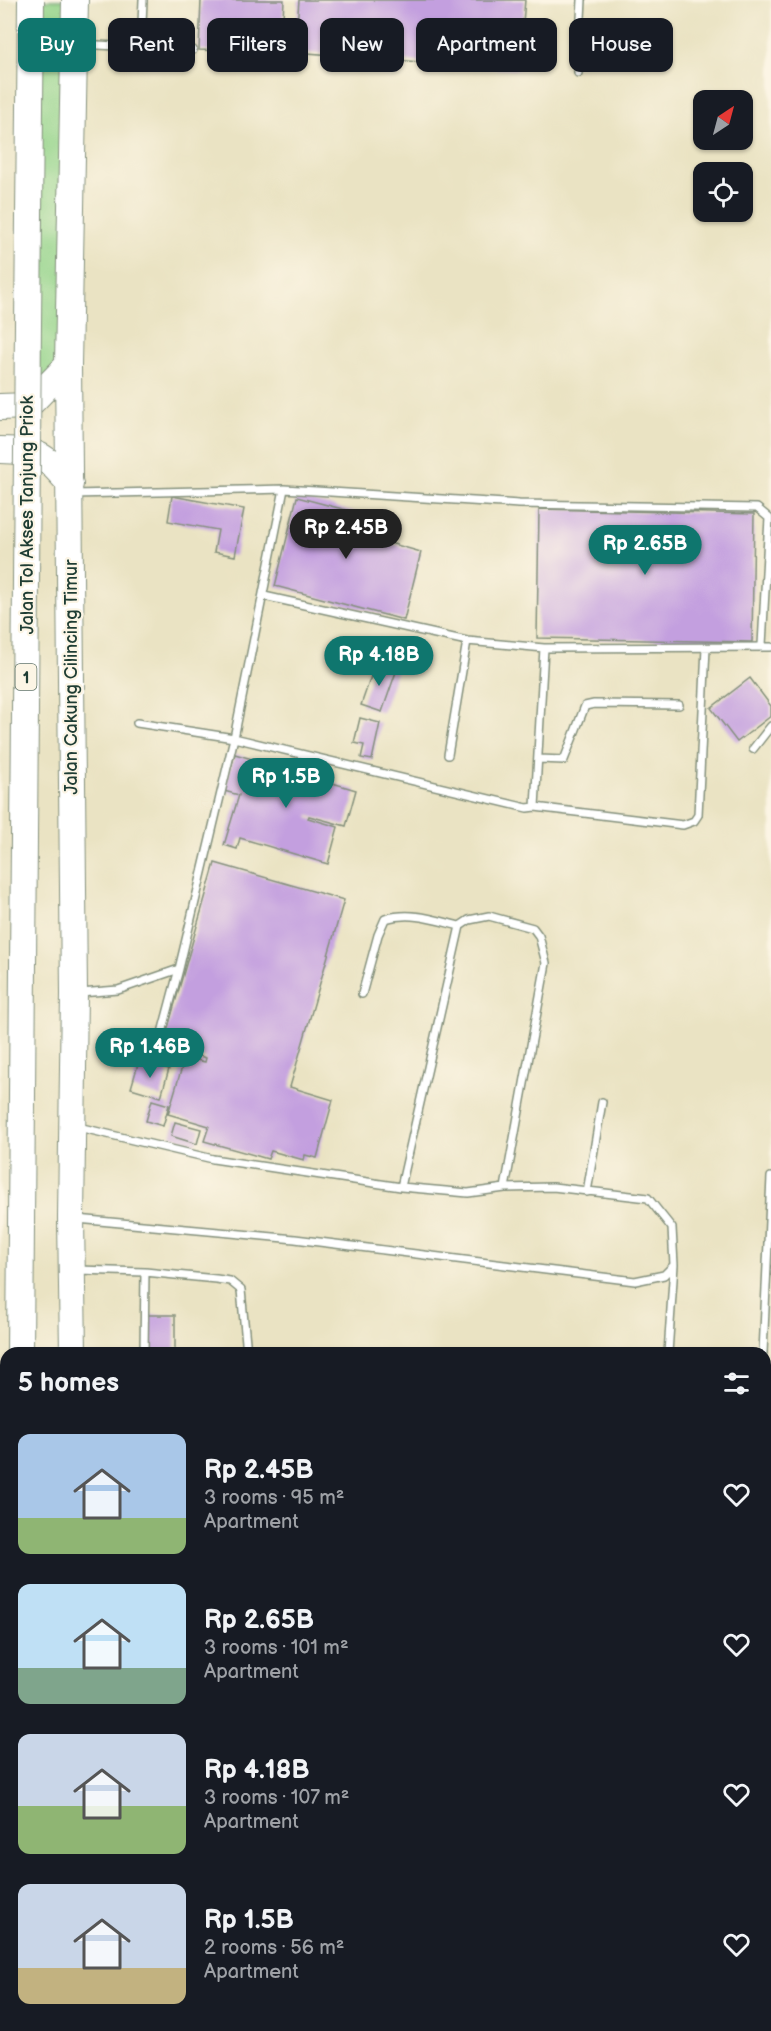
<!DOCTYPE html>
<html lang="en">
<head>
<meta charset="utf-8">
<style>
	body { margin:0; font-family:"Balsamiq Sans",sans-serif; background:#20242c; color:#f1f3f6; height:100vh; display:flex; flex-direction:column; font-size:22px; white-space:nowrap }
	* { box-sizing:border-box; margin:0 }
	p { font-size:20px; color:#9ea1a6 }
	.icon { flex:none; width:33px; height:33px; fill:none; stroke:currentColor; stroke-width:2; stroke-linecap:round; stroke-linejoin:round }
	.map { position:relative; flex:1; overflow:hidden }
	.details { position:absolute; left:0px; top:1347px; width:771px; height:684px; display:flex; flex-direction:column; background:#171b24; border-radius:18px 18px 0 0; box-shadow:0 2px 4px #0004 }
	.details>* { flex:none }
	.guide { position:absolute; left:18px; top:18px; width:735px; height:54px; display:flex; gap:12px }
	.needle { width:39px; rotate:36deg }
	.fabs { position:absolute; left:693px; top:90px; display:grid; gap:12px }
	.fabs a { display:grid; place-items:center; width:60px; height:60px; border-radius:12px; background:#171b24; box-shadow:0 2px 4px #0004; font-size:30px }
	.price { position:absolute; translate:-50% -51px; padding:0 14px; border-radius:21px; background:#0f766e; color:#fff; font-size:20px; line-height:39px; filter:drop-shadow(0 2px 3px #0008) }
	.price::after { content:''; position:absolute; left:50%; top:36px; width:18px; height:14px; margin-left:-9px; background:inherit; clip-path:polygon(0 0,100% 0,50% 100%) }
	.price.selected { background:#222; color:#fff }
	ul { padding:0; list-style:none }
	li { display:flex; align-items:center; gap:18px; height:150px; padding:0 18px }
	li span { display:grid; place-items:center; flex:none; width:168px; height:120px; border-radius:12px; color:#555 }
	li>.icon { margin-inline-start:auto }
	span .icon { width:72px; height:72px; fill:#fffc; stroke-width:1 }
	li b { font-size:26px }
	h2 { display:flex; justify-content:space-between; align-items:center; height:72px; padding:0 18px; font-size:26px }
	.chip { padding:0 21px; border-radius:12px; background:#171b24; box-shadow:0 2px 4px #0004; font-size:21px; line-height:54px }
	.chip.selected { background:#0f766e; color:#fff }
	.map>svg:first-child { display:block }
</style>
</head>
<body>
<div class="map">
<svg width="771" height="2031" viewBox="0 0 771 2031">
	<rect width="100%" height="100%" fill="#fcf5e5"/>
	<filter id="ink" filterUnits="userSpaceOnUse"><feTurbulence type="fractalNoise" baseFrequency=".0167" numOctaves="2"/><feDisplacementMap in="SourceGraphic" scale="12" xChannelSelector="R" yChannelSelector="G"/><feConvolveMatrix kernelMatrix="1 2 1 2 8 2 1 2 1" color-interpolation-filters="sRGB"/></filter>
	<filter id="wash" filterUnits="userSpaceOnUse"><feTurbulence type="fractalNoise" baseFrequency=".008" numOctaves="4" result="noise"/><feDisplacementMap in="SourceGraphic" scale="24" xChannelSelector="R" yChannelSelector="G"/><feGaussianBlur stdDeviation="1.35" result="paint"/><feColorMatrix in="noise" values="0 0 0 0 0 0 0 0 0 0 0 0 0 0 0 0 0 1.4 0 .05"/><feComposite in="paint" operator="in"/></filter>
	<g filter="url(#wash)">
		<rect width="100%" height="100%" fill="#eae3c3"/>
		<path fill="#94d48b" stroke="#5a8860" stroke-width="1.5" d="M31,0H75L68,365L34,402Z"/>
		<g id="blocks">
			<path fill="#c39fdf" d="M201,0H284L281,54L199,50Z
				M299,0H525L519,70L295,52Z
				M172,496L244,509L235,556L214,552L218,530L168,521Z
				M297,497L384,520L379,540L421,552L404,620L275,586Z
				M539,509L754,514L752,642L537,638Z
				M376,662L397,669L382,712L361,705Z
				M750,678L771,706V716L737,742L711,708Z
				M360,718L380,723L372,760L361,758L364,745L354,743Z
				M235,754L356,790L346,826L309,816L308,818L338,827L328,864L240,838L237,849L224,845L239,795L224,791Z
				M215,863L344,900L290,1087L333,1100L317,1158L305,1155L304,1160L271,1151L268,1159L204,1141L209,1126L168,1114L185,1057L205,1062L206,1058L163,1045Z
				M139,1061L169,1069L161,1097L131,1088Z
				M152,1100L169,1105L163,1126L146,1121Z
				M175,1122L201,1129L197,1144L171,1136Z
				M148,1315H175V1353H148Z
				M771,1883V1923L765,1920V1894Z
				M310,2025H343L353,2031H320Z
				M430,2025H455L452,2031H428Z
				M460,2025H487L484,2031H458Z
				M490,2025H507L504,2031H487Z
				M509,2025H526L523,2031H507Z
				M538,2025H555L559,2027L557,2031H535Z
				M629,2025H669L685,2031H627Z"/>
		</g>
	</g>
	<g filter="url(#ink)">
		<use href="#blocks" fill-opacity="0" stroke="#84907c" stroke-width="1.5"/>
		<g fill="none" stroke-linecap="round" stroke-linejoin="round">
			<defs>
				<path id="lane" d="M79,44L193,50
					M141,47L143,0
					M578,73L582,0
					M284,489L519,504L757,508L769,518L762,645
					M74,494L284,489L234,738L179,969L118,990L80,993
					M264,596L467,641L544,648L771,647
					M137,723L234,738L527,808L535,807L544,648
					M753,749L771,726
					M448,755L467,641
					M539,759L564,760L585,706L594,704L679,705
					M535,807L683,825L694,821L698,815L706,648
					M362,994L378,935L385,919C411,911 435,920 460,926
					M158,1048L179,969
					M78,1127L213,1159L401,1187L460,926L469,920L489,916L533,928L539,936L546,963L505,1188
					M587,1192L602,1102
					M77,1219L295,1239L635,1281L664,1275L674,1265L672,1228L648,1198L553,1187L505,1188L468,1193L401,1187
					M77,1270L145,1272L216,1279L230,1281L241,1290L247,1353
					M144,1353L145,1272
					M668,1353L674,1265
					M763,1353L771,1177
					M765,1606H771
					M765,1790L771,1791"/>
				<path id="street" d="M765,1934L771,1937
					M207,2025L211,2031
					M562,2025L576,2031
					M424,2031L426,2025
					M525,2031L527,2025
					M620,2031L622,2025"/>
				<path id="highway" d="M0,407L28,406L68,365
					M0,450C41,451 43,454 70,484
					M73,1353L71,1218L74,993L68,365L75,0
					M765,2017L771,2013
					M71,2025L72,2031
					M160,2025L163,2031
					M184,2025L188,2031
					M17,2031V2025"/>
			</defs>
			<use href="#lane" stroke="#84907c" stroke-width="10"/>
			<use href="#street" stroke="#84907c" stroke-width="16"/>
			<use href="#highway" stroke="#84907c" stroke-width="28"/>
			<use href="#lane" stroke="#fff" stroke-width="7"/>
			<use href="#street" stroke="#fff" stroke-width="14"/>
			<use href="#highway" stroke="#fff" stroke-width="26"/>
			<defs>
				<path id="highway-bridge" d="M20,1353C22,902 27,451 31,0
					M746,2031L754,2025"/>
			</defs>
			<use href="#highway-bridge" stroke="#84907c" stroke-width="28" stroke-linecap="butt"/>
			<use href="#highway-bridge" stroke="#fff" stroke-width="26"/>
		</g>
	</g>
	<g text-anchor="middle" stroke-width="4.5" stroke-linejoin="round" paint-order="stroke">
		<rect fill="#fcf5e5" stroke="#617469" stroke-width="1.5" x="15.5" y="664" width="21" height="26" rx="4.5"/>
		<g font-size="16" font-weight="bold" fill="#1f3d34">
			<text x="26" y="683">1</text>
		</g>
		<g font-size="18" fill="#1f3d34" stroke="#fcf5e5">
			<text transform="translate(27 515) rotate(-90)" y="6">Jalan Tol Akses Tanjung Priok</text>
			<text transform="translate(71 677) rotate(-90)" y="6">Jalan Cakung Cilincing Timur</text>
		</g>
	</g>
</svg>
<div class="fabs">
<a><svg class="needle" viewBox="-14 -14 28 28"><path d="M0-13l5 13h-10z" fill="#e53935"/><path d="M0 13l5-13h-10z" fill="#9ea1a6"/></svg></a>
<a><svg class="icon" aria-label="locate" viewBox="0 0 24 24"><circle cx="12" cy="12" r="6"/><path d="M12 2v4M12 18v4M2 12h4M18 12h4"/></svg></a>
</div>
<b class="price selected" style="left:346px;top:560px">Rp 2.45B</b>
<b class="price" style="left:645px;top:576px">Rp 2.65B</b>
<b class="price" style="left:379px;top:687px">Rp 4.18B</b>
<b class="price" style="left:286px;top:809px">Rp 1.5B</b>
<b class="price" style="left:150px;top:1079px">Rp 1.46B</b>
<div class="guide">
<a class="chip selected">Buy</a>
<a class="chip">Rent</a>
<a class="chip">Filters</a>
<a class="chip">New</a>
<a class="chip">Apartment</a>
<a class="chip">House</a>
</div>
<section class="details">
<h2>5 homes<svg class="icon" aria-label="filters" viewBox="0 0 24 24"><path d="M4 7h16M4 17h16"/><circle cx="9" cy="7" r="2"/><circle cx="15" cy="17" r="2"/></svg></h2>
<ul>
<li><span style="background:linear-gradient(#a9c7e8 70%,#8fb573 0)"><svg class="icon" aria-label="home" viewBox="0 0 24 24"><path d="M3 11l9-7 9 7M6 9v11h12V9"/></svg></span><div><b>Rp 2.45B</b><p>3 rooms · 95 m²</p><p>Apartment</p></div><svg class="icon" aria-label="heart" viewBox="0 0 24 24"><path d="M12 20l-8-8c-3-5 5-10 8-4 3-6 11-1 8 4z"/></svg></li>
<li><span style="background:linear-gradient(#bfe0f5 70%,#7fa58c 0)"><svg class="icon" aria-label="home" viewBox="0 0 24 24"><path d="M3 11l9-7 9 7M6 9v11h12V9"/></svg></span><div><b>Rp 2.65B</b><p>3 rooms · 101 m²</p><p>Apartment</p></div><svg class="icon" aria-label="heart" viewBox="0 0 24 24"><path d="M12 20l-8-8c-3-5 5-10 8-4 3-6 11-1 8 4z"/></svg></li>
<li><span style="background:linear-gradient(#c9d6e8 60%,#8fb573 0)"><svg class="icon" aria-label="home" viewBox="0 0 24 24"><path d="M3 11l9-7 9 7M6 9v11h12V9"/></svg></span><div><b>Rp 4.18B</b><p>3 rooms · 107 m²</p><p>Apartment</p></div><svg class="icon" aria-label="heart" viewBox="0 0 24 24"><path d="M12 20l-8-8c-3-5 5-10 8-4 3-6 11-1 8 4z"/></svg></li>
<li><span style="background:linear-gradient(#c9d6e8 70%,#c2b280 0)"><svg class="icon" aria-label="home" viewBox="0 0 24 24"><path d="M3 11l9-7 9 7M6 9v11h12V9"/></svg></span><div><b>Rp 1.5B</b><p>2 rooms · 56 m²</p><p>Apartment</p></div><svg class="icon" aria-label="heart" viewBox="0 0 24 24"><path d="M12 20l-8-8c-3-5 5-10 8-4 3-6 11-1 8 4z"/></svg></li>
</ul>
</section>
</div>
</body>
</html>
